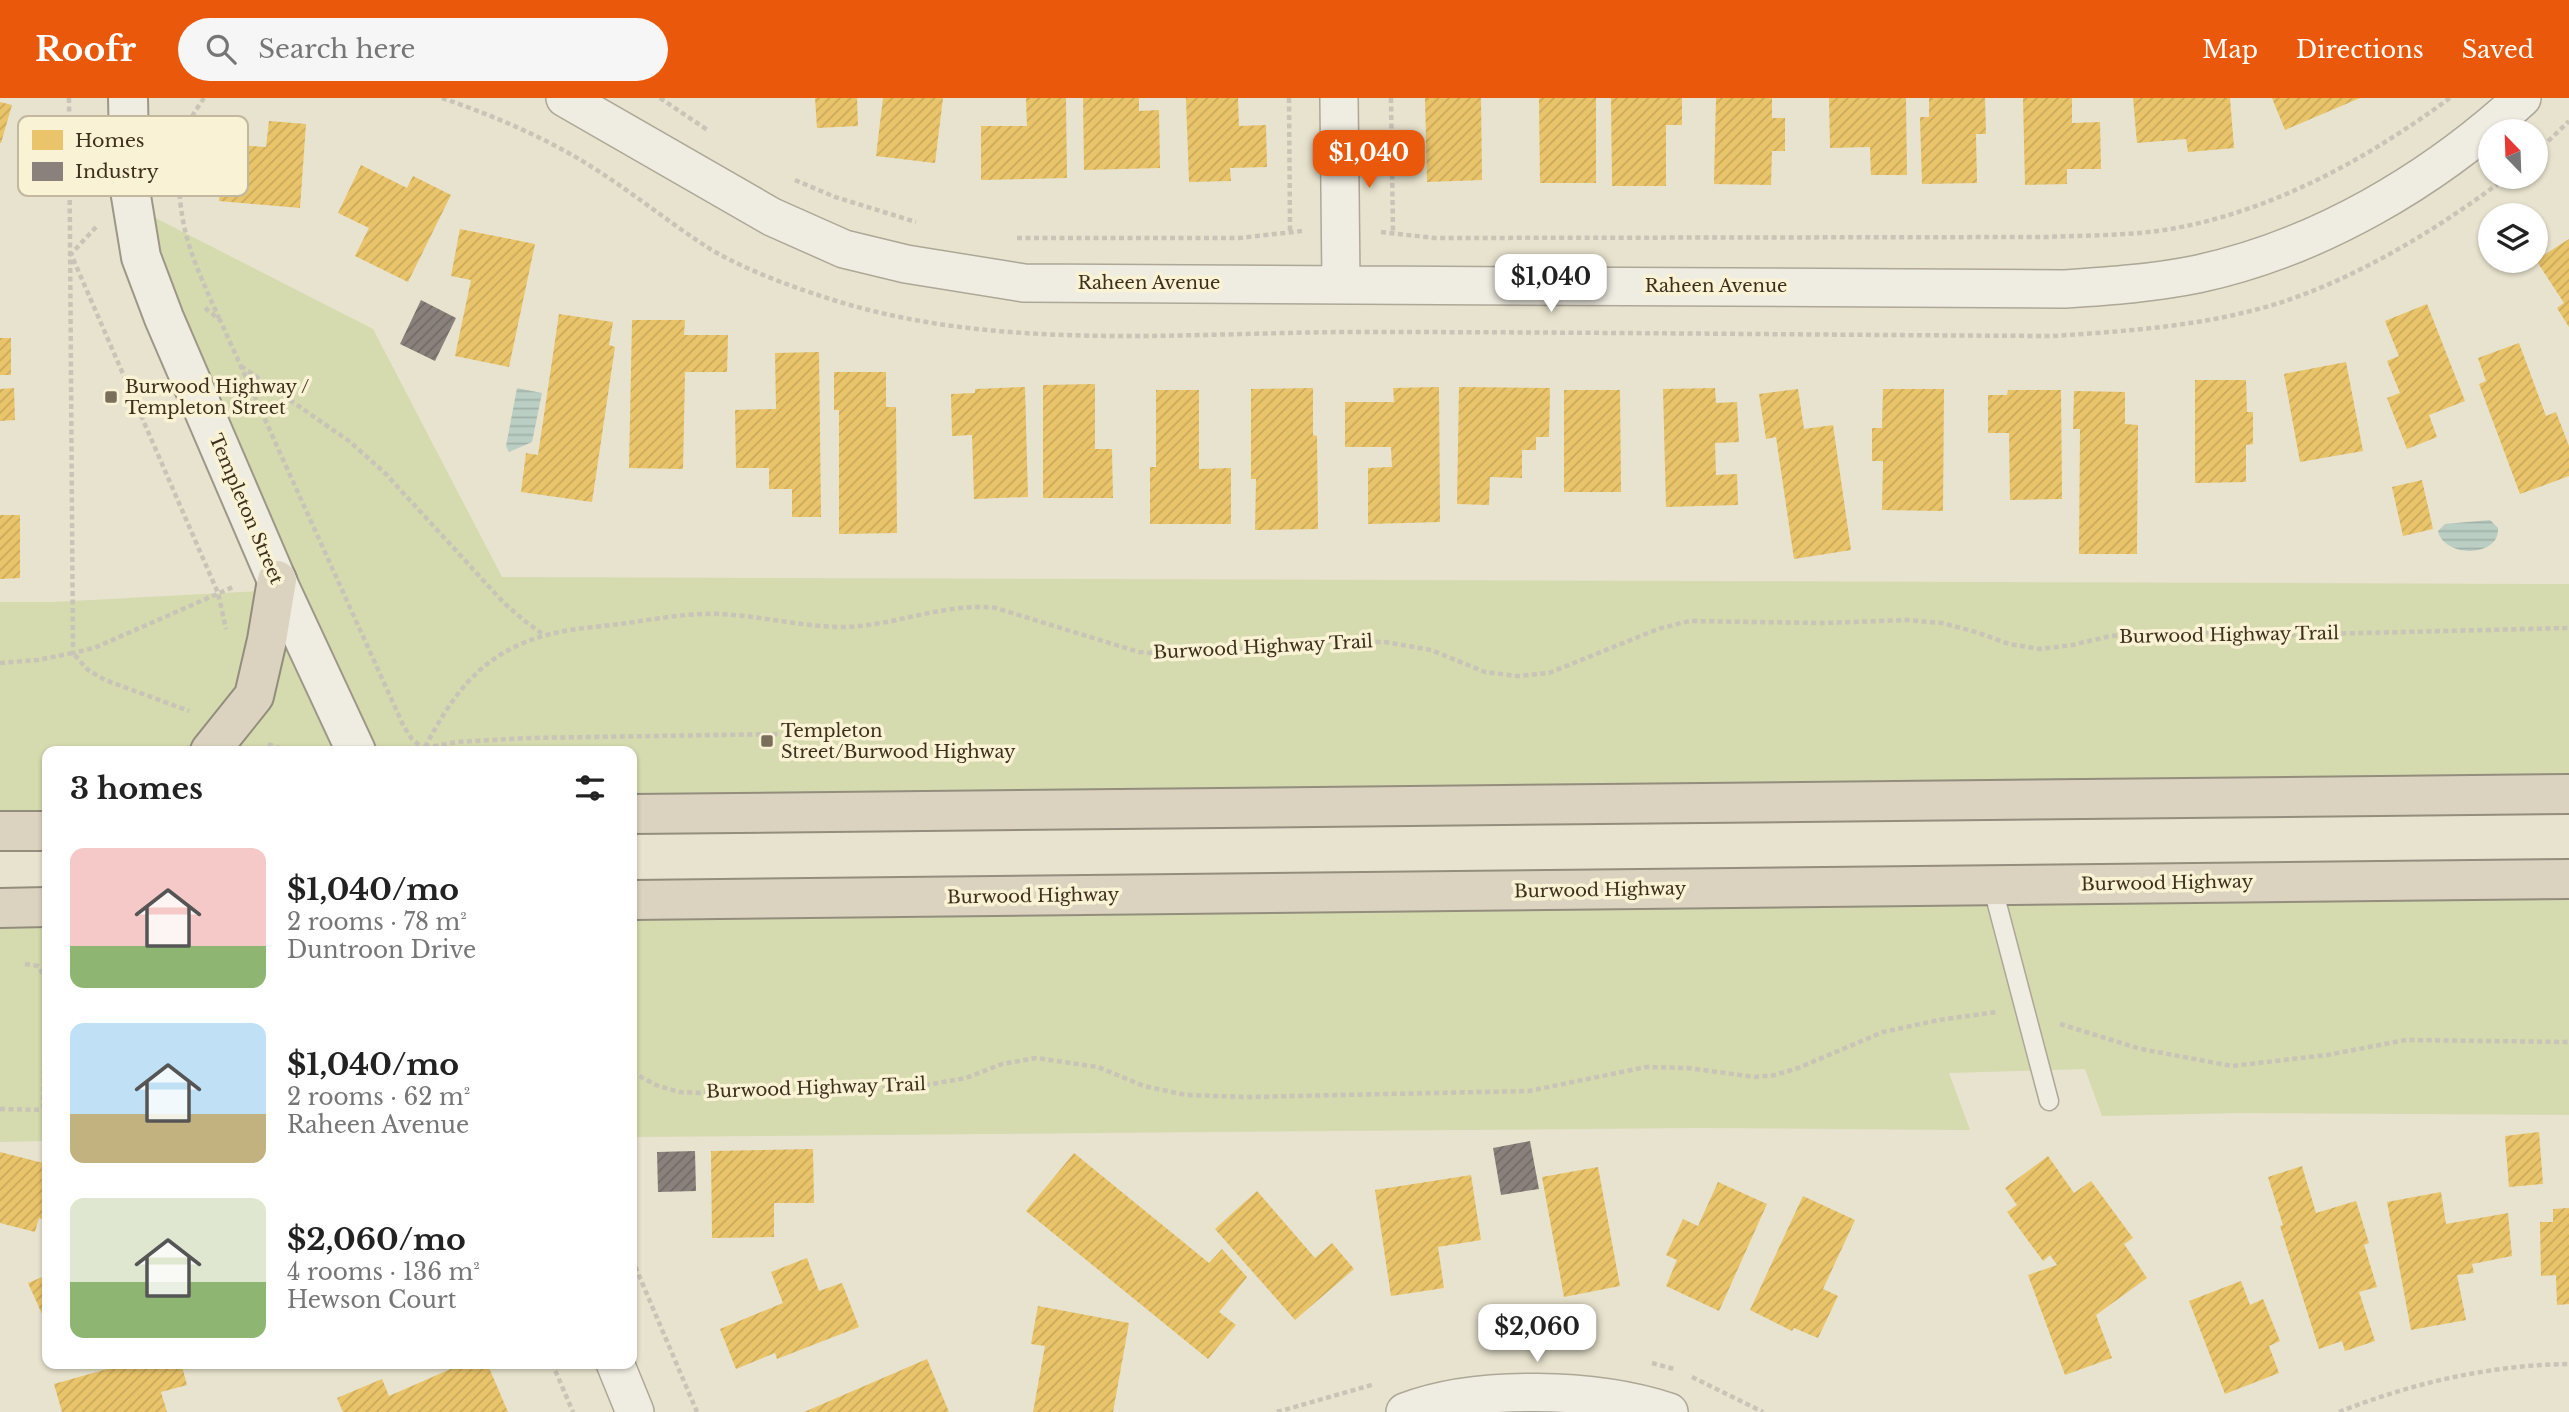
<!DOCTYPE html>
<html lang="en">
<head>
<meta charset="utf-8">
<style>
	body { margin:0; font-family:"Libre Baskerville",serif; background:#f6f6f6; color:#222; height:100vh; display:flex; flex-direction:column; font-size:26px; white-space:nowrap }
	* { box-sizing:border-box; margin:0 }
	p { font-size:23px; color:#767676 }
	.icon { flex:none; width:38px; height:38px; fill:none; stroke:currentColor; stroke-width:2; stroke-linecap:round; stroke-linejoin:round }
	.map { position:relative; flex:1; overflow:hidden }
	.drawer { position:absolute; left:42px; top:648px; width:595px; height:623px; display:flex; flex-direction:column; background:#fff; border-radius:14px; box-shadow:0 2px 5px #0004 }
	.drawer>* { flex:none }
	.needle { width:46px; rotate:337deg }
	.controls { position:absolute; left:2478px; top:21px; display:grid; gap:14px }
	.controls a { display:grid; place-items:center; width:70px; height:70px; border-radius:50%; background:#fff; box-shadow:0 2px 5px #0004; font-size:35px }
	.price { position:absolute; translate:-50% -60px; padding:0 16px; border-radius:14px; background:#fff; color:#222; font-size:23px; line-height:46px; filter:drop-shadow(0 2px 4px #0008) }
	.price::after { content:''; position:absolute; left:50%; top:42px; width:21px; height:16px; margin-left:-10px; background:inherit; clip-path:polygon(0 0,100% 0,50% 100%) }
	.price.on { background:#ea580c; color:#fff }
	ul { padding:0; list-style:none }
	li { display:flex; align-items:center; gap:21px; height:175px; padding:0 28px }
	li span { display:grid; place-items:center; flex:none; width:196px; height:140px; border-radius:14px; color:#555 }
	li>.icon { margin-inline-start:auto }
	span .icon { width:84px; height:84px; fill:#fffc; stroke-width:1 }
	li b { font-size:30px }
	h2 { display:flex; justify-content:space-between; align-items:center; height:84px; padding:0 28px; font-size:30px }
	header { display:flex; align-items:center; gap:42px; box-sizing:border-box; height:98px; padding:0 35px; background:#ea580c; color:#fff }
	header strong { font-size:33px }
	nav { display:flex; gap:38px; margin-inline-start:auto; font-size:24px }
	.search { width:490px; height:63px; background:#f6f6f6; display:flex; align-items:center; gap:18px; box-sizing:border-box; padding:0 24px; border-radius:38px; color:#767676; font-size:26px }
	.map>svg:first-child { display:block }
</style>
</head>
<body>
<header>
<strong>Roofr</strong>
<div class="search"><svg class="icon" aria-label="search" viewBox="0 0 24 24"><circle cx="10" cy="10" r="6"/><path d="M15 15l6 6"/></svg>Search here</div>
<nav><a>Map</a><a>Directions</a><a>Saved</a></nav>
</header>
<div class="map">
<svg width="2569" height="1314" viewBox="0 0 2569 1314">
	<defs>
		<pattern id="water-rules" width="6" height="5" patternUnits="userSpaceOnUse" patternTransform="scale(1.75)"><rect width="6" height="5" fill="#bacec4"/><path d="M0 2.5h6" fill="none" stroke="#a1b1a8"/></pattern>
		<pattern id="homes-hatch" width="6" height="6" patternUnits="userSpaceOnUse" patternTransform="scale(1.75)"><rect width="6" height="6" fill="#e9c46a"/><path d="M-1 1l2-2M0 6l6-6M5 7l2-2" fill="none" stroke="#c9a95b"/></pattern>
		<pattern id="industry-hatch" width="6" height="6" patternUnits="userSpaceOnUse" patternTransform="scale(1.75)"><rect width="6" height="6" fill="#8a817c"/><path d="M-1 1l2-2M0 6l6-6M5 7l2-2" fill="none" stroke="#726a65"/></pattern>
	</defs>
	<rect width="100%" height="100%" fill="#e8e3ce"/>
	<path fill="#d5daaf" d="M132,108L373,231L502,479L2569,486V683L632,715V653H47V733H0V504H53L280,492Z
		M2569,781V1017L2238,1015L2102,1018L2085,971L1949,975L1970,1032L1697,1030L632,1039V802Z
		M47,809V1043L0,1044V810Z"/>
	<path fill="url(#water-rules)" d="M517,290L542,295L532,344L509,354L506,348Z
		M2490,422L2498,430C2500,460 2444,460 2438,433L2445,426Z"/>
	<path fill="url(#homes-hatch)" d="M815,0H857L858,28L817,30Z
		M883,0H943L935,65L876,58Z
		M1026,0H1066L1067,80L981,82V28H1027Z
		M1083,0H1139V13L1159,12L1160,70L1084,72Z
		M1186,0H1238L1239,28L1266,27L1267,69L1230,70L1231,83L1189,84Z
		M1425,0H1481L1482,82L1427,84Z
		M1539,0H1596V85H1540Z
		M1611,0H1682V27H1666V88H1612Z
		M1716,0H1772V20H1785V53H1772L1771,87L1714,86Z
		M1829,0H1906L1907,77H1871L1870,49L1830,50Z
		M1929,0H1985L1986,36H1976L1977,85L1922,86L1920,19H1929Z
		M2023,0H2072V25L2100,24L2101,71H2067V86L2025,87Z
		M2133,0H2230L2234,50L2188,54L2186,41L2137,45Z
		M2272,0H2360L2285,32Z
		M0,4L12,7L1,45H0Z
		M269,23L306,26L300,110L219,103L224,46L266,49Z
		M361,67L407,90L413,78L451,97L408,184L355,158L369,130L338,115Z
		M460,131L535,146L509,269L455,258L471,182L451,178Z
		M2569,141V229L2557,210L2564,205L2536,162Z
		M2427,206L2465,303L2429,317L2437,339L2407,351L2387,300L2400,295L2387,263L2399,258L2385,223Z
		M559,216L613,224L609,247L615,249L592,404L521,394L526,355L538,357Z
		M632,222H685L684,237H728L727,274H685L683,371L629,370Z
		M0,240H11V277H0Z
		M2519,245L2546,318L2556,314L2569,348V378L2520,396L2479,286L2486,283L2478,260Z
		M819,254L821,419H792V391H769V370H736L735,312L776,311L775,255Z
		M2346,264L2363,353L2300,364L2284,276Z
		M834,274H886V309H896L897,435L839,436V312H834Z
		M2195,282H2246L2247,314H2253V346L2246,347V384L2195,385Z
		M1095,286V351H1112L1113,400H1043V287Z
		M1025,289L1028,399L974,401L972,337L952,338L951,296L975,295V291Z
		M1439,289L1440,424L1368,426V370L1392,369L1391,349H1345V304H1394L1393,290Z
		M1459,289L1550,290L1549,339H1536V352H1522V380L1490,379L1489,407L1457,406Z
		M14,290L15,322L0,323V291Z
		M1313,290V337L1317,338L1318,431L1255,432L1256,381H1251V291Z
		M1715,290L1716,305L1737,304L1739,344L1715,345L1716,377L1737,376L1738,407L1666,409L1663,291Z
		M1798,291L1804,331L1833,327L1851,452L1794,461L1776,339L1766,341L1759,296Z
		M1883,291H1944L1943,413L1882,412L1883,363H1872V330H1882Z
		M1156,292H1199V371L1231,370V426H1150V369H1156Z
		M1564,292H1620L1621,394H1564Z
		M2008,292H2061L2062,401L2010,402L2009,335H1988V297H2007Z
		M2074,293L2125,294V326L2138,327L2137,456H2079L2080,331H2073Z
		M2422,382L2433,431L2403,438L2392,389Z
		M0,417H20V480L0,481Z
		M2539,1034L2543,1086L2509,1089L2505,1038Z
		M813,1051L814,1105H774V1139L712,1140L711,1053Z
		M0,1054L47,1066V1123L39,1120L35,1134L0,1125Z
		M1074,1055L1209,1165L1222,1151L1247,1179L1219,1214L1236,1227L1208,1261L1026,1113Z
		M2048,1058L2074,1095L2091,1083L2133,1140L2124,1146L2147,1180L2096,1217L2112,1260L2065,1277L2028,1177L2057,1167L2050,1157L2043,1163L2007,1114L2017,1107L2005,1090Z
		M2302,1068L2316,1115L2356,1103L2369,1145L2364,1147L2377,1189L2359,1194L2375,1243L2345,1253L2342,1243L2319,1251L2280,1128L2283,1127L2268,1079Z
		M1598,1069L1620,1188L1564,1199L1542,1079Z
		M1471,1077L1481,1142L1438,1149L1444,1190L1391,1198L1375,1092Z
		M1718,1084L1767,1106L1719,1213L1666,1188L1677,1162L1666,1157L1683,1121L1698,1128Z
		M1257,1093L1315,1160L1332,1145L1354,1171L1295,1222L1215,1131Z
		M2441,1094L2446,1126L2508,1115L2512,1158L2472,1166L2474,1175L2457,1177L2466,1222L2411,1232L2387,1104Z
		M1803,1098L1855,1122L1823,1191L1838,1198L1818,1240L1794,1230L1792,1233L1750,1212Z
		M2569,1110V1206L2557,1207L2556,1177L2541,1178L2540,1124H2553V1111Z
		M807,1160L819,1193L842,1185L859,1229L777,1261L775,1255L736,1271L720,1231L783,1205L771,1174Z
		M47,1177V1227L28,1185Z
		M2241,1183L2250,1207L2263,1201L2280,1243L2269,1248L2279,1275L2225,1296L2189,1203Z
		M1038,1208L1129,1225L1113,1314H1033L1045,1248L1031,1246Z
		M927,1261L949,1314H804Z
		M129,1265H181L187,1287L161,1294L167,1314H62L54,1286Z
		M451,1265H487L508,1314H343L337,1300L382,1281L389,1298L453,1270Z"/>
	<path fill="url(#industry-hatch)" d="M421,202L456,220L435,263L400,246Z
		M1530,1043L1539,1091L1501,1097L1493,1050Z
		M695,1053L696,1093L658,1094L657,1054Z"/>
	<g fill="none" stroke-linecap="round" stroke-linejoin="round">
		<defs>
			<path id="lane" d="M1992,787L2049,1003"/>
			<path id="street" d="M565,0L772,119L844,151L906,166L1024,185L2065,191C2110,188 2154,185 2198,176C2318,150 2432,83 2522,0
				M1339,0L1341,185
				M615,1265L635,1314
				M1405,1314C1477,1286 1597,1290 1669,1314"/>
			<path id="secondary" d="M128,0L130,92L141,159L164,220L281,492L356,653"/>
			<path id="highway" d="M210,653L254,598L267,542L277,482
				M632,716L2569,696
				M0,733H47
				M632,802L2569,781
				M0,810L47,809"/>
		</defs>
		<use href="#lane" stroke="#ada797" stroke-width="21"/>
		<use href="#street" stroke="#ada797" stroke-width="40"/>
		<use href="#secondary" stroke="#9d9787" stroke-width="42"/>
		<use href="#highway" stroke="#938d7e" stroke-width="42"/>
		<path stroke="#c8c4b7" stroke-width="4.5" stroke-dasharray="5 3.5" stroke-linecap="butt" d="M69,0L73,555L94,550L233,489
			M204,0C197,10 190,21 185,32C178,47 179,65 179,81C180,138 196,168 219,220
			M442,0C486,15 532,34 572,57C618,83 660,118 704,147C734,167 784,186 818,197C991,256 1180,234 1359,234C1590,234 1821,237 2053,238C2129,233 2206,228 2279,205C2358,180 2441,129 2507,79
			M660,0L709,33
			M1289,0L1290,133
			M1391,0L1393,134
			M2536,55L2569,23
			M795,82L835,99L916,124
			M96,129L71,156L218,495L226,531
			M1381,134L1434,140L2048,139C2090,137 2134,138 2176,130C2277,111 2368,60 2450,0
			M1017,140H1239L1302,133
			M205,210L220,222L404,629L412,641L426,653
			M241,268L349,343L385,375L504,505L526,524L544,537
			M0,565L37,562L73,555L88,572L105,582L189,613
			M268,646L287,653
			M425,650L456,644L528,640L780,636
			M418,653L424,651C453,596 481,556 543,538C570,530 600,529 627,525C662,520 698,513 733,517C771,520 806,529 844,529C896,528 944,504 996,510L1139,554L1176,557L1307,544H1385L1431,552L1485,574L1517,578L1549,575L1658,531L1689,523L1824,525L1907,522L1942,525L1976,534L2009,546L2040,551L2072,547L2111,538L2171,534L2278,537L2569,530
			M25,866L38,868L46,881L43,1012
			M2060,926L2141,951L2232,968L2327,957L2406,942L2569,944
			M632,974L656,987L679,994L748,997L892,990L932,986L966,980L1002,966L1036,960L1098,969L1144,988L1186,997L1247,999L1529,993L1646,969L1688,970L1755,979L1775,977L1798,970L1883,934L1939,922L1996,914
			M0,1011L47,1012
			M632,1161L697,1314
			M552,1265L573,1314
			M1652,1265L1674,1271
			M1692,1279L1763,1314
			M1277,1314L1375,1286
			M2339,1314C2412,1285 2490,1267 2569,1266"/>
		<use href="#lane" stroke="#efece1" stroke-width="18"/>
		<use href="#street" stroke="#efece1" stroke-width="37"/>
		<use href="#secondary" stroke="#efece1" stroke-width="38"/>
		<use href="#highway" stroke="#dbd3bf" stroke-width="38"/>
	</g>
	<g fill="#7a6f5b" stroke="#f9f2d4" stroke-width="2.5">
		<rect x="104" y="292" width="14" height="14" rx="3.5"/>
		<rect x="760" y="636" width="14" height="14" rx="3.5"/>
	</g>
	<g text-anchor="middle" stroke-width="7" stroke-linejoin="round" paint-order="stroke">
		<g font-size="18" fill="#3e301d" stroke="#f9f2d4">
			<text x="1149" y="191">Raheen Avenue</text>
			<text x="1716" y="194">Raheen Avenue</text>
			<text transform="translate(246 411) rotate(67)" y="6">Templeton Street</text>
			<text transform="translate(2229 537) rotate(-1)" y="6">Burwood Highway Trail</text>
			<text transform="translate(1263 549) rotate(-3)" y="6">Burwood Highway Trail</text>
			<text transform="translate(2167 785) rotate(-1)" y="6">Burwood Highway</text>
			<text transform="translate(1600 792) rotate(-1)" y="6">Burwood Highway</text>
			<text transform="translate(1033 798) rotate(-1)" y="6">Burwood Highway</text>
			<text transform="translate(816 990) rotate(-2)" y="6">Burwood Highway Trail</text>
		</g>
		<g font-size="18" fill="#3e301d" stroke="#f9f2d4" text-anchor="start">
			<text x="125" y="295">Burwood Highway /<tspan x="125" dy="21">Templeton Street</tspan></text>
			<text x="781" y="639">Templeton<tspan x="781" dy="21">Street/Burwood Highway</tspan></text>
		</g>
	</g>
	<rect x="18" y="18" width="230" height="80" rx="10" fill="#f9f2d4" stroke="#c1b89d" stroke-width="2"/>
	<rect x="32" y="32" width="31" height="20" fill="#e9c46a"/>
	<rect x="32" y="64" width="31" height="19" fill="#8a817c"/>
	<g font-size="19" fill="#3e301d">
		<text x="75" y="49">Homes</text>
		<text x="75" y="80">Industry</text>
	</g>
</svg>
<div class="controls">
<a><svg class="needle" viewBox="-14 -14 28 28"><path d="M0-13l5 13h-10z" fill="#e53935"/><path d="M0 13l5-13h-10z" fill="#767676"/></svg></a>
<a><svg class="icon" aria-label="layers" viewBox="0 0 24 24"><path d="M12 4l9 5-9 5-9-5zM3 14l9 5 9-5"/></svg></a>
</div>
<b class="price on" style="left:1369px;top:92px">$1,040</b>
<b class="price" style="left:1551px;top:216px">$1,040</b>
<b class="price" style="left:1537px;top:1266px">$2,060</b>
<section class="drawer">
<h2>3 homes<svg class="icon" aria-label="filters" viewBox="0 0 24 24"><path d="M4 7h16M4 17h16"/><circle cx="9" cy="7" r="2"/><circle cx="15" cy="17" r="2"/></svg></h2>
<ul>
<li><span style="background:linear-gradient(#f6c9c9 70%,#8fb573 0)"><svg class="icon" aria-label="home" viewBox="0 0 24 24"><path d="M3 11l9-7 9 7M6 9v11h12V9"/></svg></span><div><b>$1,040/mo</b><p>2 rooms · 78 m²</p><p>Duntroon Drive</p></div></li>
<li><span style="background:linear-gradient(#bfe0f5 65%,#c2b280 0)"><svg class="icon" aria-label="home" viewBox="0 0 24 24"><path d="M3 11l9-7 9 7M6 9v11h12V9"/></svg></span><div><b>$1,040/mo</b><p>2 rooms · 62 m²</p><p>Raheen Avenue</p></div></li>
<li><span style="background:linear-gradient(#dfe7d0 60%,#8fb573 0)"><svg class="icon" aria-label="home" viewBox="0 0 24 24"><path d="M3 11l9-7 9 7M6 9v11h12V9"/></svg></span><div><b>$2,060/mo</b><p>4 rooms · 136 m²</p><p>Hewson Court</p></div></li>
</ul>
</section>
</div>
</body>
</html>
